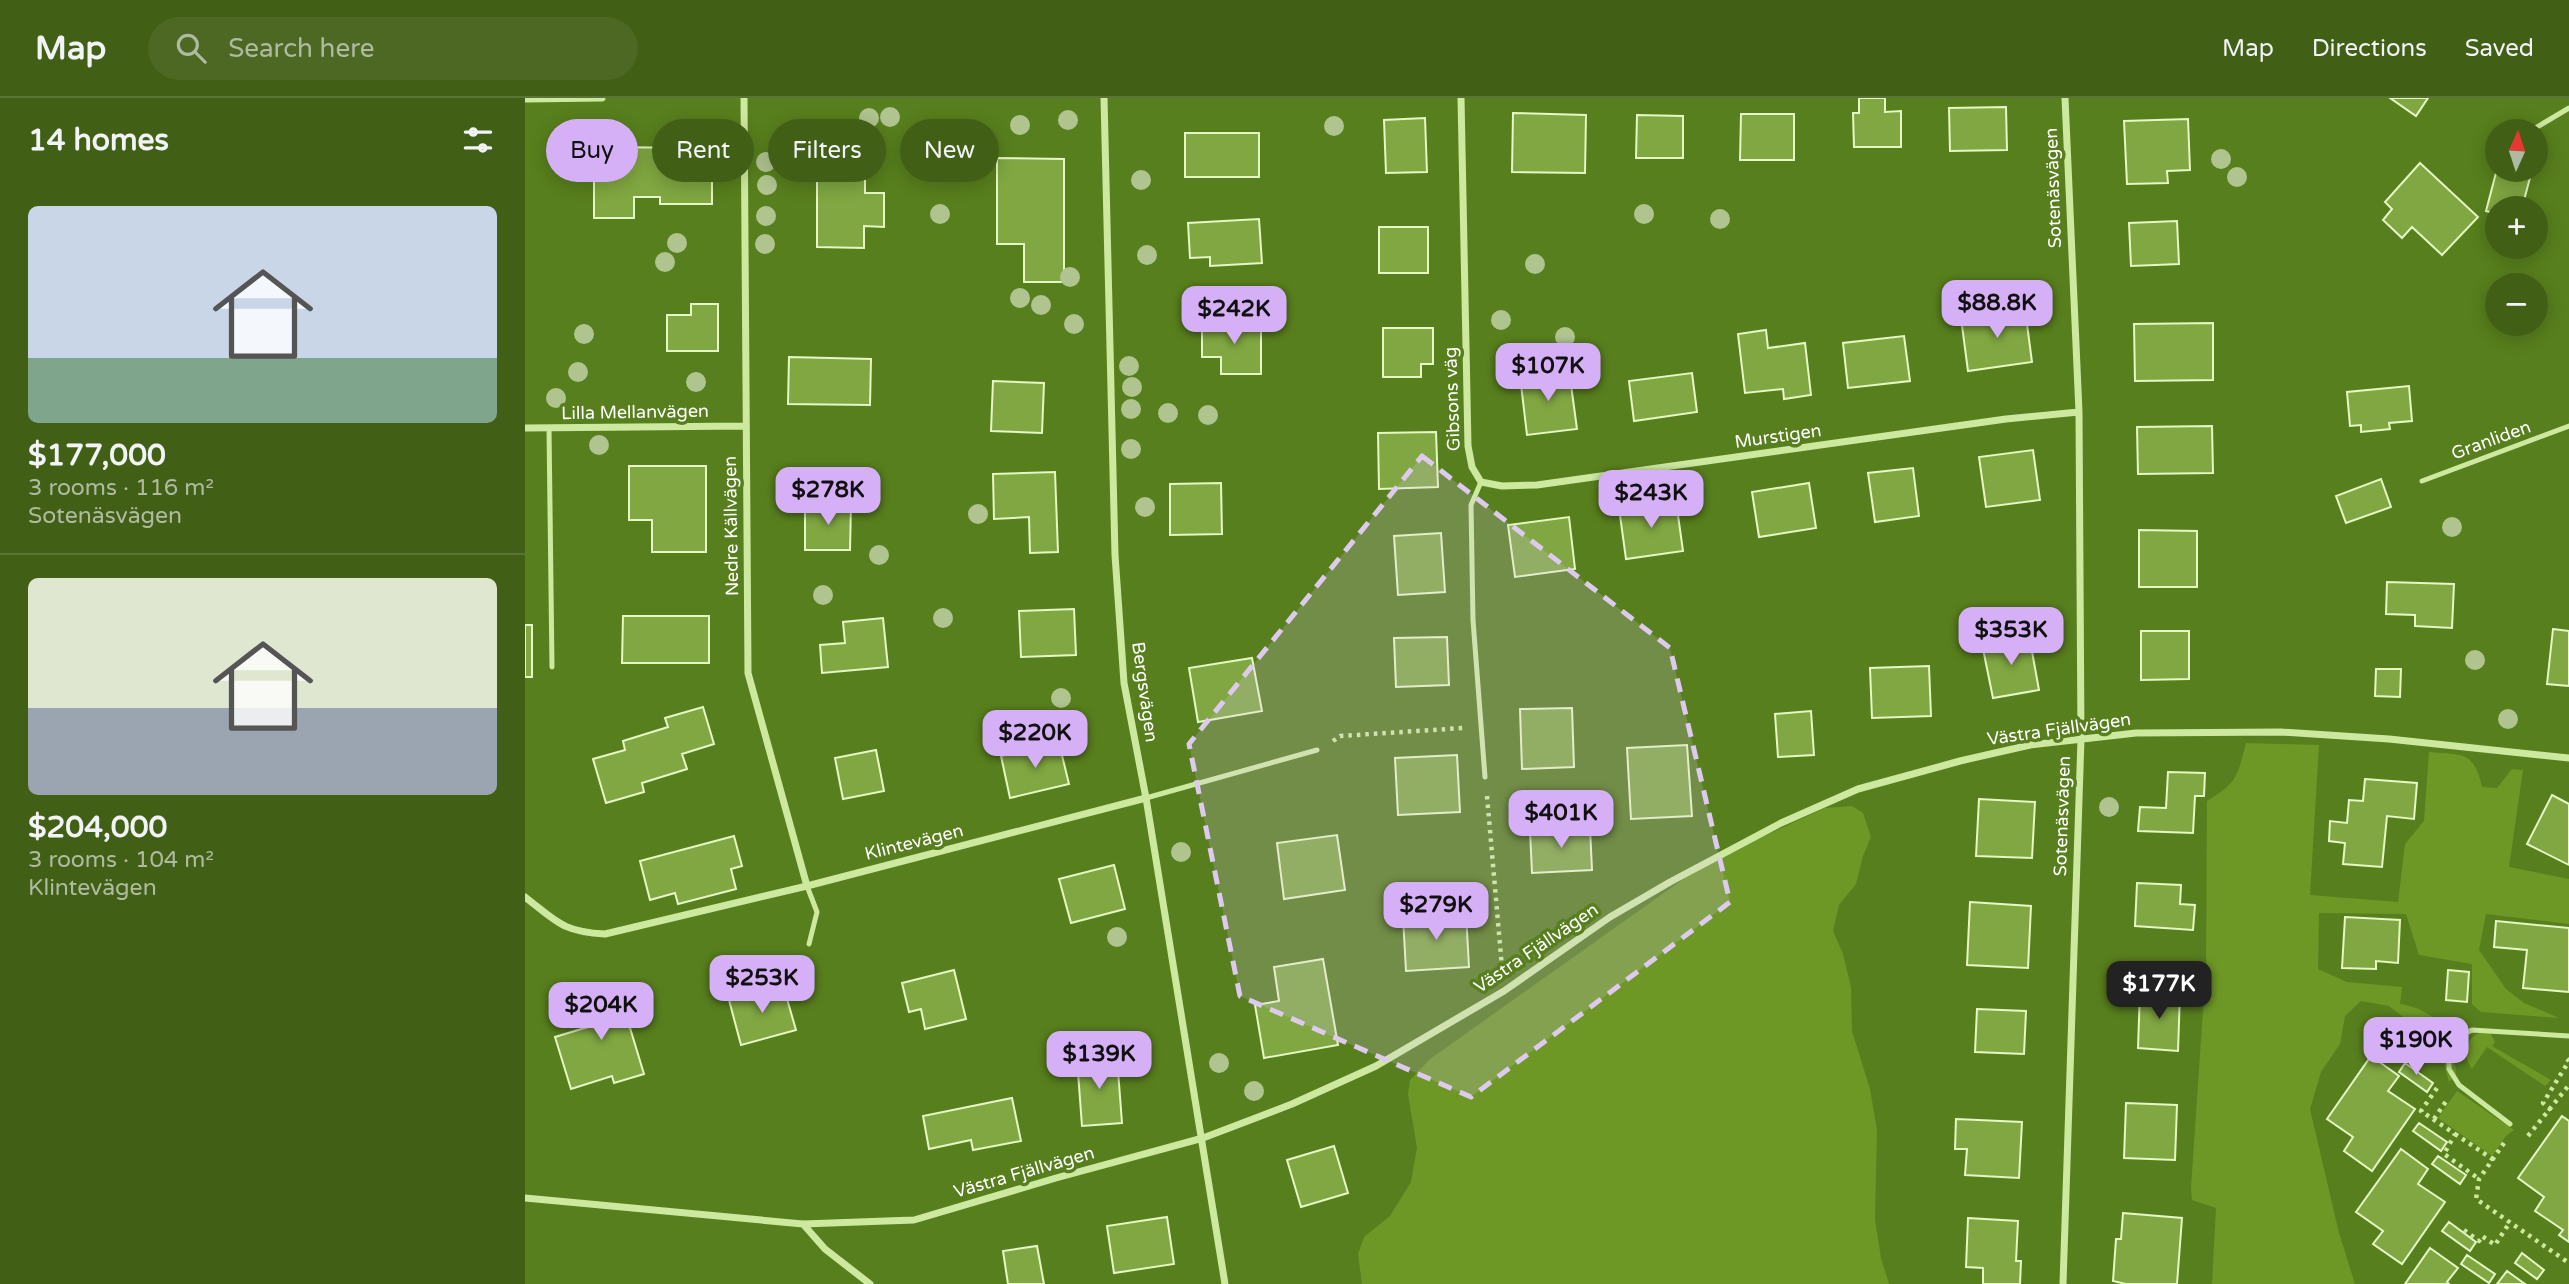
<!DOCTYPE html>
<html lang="en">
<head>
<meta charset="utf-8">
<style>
	body { margin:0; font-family:"Varela Round",sans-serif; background:#4c6823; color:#f1f3f6; height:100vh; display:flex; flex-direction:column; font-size:26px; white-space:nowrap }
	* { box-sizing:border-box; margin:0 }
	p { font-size:23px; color:#aebba1 }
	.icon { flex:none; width:38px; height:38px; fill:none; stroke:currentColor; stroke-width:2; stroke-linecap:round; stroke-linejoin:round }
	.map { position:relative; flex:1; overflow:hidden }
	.sheet { display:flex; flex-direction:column; background:#425f16; width:525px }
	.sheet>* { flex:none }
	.banner { position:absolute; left:21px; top:21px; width:665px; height:63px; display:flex; gap:14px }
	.needle { width:46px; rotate:3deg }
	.buttons { position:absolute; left:1960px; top:21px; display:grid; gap:14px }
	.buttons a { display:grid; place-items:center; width:63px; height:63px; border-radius:50%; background:#425f16; box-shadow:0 4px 18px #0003; font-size:35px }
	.price { position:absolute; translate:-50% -60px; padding:0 16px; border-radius:14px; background:#d5b0f7; color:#111; font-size:23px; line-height:46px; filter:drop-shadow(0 2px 4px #0008) }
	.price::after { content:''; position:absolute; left:50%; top:42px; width:21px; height:16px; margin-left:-10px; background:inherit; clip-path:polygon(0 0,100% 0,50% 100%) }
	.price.current { background:#222; color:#fff }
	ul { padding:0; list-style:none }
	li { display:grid; align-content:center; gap:14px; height:371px; padding:0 28px }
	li+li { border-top:2px solid #5a7435 }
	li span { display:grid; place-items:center; height:217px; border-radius:10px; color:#555 }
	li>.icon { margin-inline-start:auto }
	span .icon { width:126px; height:126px; fill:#fffc; stroke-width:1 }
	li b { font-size:30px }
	h2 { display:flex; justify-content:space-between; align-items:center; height:84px; padding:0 28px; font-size:30px }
	.chip { padding:0 24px; border-radius:32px; background:#425f16; box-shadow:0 4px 18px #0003; font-size:24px; line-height:63px }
	.chip.current { background:#d5b0f7; color:#111 }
	header { display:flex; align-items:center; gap:42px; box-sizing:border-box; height:98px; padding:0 35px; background:#425f16; border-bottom:2px solid #5a7435 }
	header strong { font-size:33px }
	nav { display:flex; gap:38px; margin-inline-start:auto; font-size:24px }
	.search { width:490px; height:63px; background:#4c6823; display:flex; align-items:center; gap:18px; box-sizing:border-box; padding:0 24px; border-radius:38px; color:#aebba1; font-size:26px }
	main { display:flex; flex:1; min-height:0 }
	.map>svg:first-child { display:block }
</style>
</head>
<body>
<header>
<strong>Map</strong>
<div class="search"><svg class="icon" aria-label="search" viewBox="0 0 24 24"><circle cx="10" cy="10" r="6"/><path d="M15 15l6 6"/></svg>Search here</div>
<nav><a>Map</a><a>Directions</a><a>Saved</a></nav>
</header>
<main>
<section class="sheet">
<h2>14 homes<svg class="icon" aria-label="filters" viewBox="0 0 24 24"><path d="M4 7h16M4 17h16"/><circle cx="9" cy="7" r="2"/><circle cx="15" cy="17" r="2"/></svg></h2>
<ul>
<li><span style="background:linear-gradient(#c9d6e8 70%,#7fa58c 0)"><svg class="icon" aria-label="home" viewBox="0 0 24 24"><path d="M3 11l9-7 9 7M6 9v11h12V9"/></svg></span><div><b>$177,000</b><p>3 rooms · 116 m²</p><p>Sotenäsvägen</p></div></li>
<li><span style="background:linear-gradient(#dfe7d0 60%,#9aa5b1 0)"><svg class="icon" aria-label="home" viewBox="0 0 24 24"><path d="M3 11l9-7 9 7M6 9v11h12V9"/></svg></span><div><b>$204,000</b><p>3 rooms · 104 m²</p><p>Klintevägen</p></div></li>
</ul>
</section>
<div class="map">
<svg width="2044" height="1186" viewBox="0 0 2044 1186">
	<rect width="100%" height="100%" fill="#587f1d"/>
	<path fill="#6d9826" d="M1721,645L1794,647L1785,797L1873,804L1880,746L1899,723L1904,654C1936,657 1949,652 1957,689L1972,690L1987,671L1998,672L1984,769L2044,781V826L1961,816L1954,852L1981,891L1999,905L2034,920L1956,914L1947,906V866L1894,857L1881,816L1794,815L1793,871L1822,884L1877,889L1875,906C1893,909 1911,917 1920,934C1923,941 1922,949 1925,956C1929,966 1931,964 1931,976L1924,984L1916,954L1910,943L1864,908L1836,903L1820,918L1815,946L1796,974L1785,1011L1814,1135L1830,1186H1687L1691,1110L1667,1102L1666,1090L1681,868L1682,703C1713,684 1712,679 1721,645Z
		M1327,708L1338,715L1346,739L1338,758L1331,786L1314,807L1308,833L1318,856L1326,889L1327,933L1345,991L1352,1032L1350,1122L1356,1160L1364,1186H837L833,1156L839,1139L865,1118L886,1084L892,1050L883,996L885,982L905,961L1160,780L1222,746L1300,710Z
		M1959,933L1965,934L1970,944L1967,948L2026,982L2020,988L1962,949L1947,971C1936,955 1940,939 1959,933Z
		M1932,993L1989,1032L1981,1038L1967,1058L1913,1020Z"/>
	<path fill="#80a741" stroke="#e4f7c4" stroke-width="2" d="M1334,0H1360V14L1376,13V49H1329L1328,15H1334Z
		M1865,0H1903L1891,18Z
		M1481,9L1482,52L1425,53L1424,10Z
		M988,15L1061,17L1060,75L987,74Z
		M1216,16H1269V62H1215Z
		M1112,17L1158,18V60H1111Z
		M900,20L902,74L861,75L859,22Z
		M1663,21L1665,72L1642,73L1643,85L1602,86L1599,23Z
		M660,35H734V79H660Z
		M69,49L187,50V106H135V99H109V120H69Z
		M472,60L539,61V184H499V146H472Z
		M1895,65L1953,119L1917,157L1887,129L1877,140L1858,122L1867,111L1860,104Z
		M1972,71L2007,72L1997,110H1972V116L1961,113Z
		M340,75V95H359V129L339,128V150L292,149V76Z
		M734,121L737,165L685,168V159L665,160L663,125Z
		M1652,123L1654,166L1606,168L1604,125Z
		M854,129H903V175H854Z
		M166,206H193V253H142V217H166Z
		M1500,211L1507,264L1443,273L1436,220Z
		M677,223L736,224V276H696V259H677Z
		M1688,225V282L1610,283L1609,226Z
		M858,230H908V266H896V279H858Z
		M1241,232L1243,250L1280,245L1286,297L1259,301L1258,291L1220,295L1213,236Z
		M1379,238L1385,283L1323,290L1318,245Z
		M264,259L346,261L345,307L263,306Z
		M1044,272L1052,331L1002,337L995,278Z
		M1167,275L1172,314L1109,323L1104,283Z
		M468,283L519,285L517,335L466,333Z
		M1884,288L1887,323L1864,325L1865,331L1836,334V327L1825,328L1822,294Z
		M1687,328L1688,375L1613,376L1612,329Z
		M911,334L913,389L854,391L853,335Z
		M1508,352L1515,402L1461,409L1454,359Z
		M104,368H181V454H127V422H104Z
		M1388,370L1394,418L1350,424L1343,375Z
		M530,374L533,454L505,455L504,419L469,421L468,376Z
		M1856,381L1866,409L1821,425L1811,398Z
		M696,385L697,436L645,437V386Z
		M1284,385L1291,430L1234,439L1227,394Z
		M1151,403L1158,453L1101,461L1094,410Z
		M280,405L326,406L325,452H280Z
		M1044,419L1050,471L990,479L983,427Z
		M1614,432L1672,433V489H1614Z
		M916,435L920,494L873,497L869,438Z
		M1862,484L1929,486L1927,530L1890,528V517L1861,516Z
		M549,511L551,557L496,559L494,513Z
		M98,518H184V565H97Z
		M358,520L363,569L297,575L295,547L320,545L318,524Z
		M0,527H7V579H0Z
		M2028,531L2044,533V588L2022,586Z
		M1616,533H1664V581L1616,582Z
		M1504,537L1514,592L1468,600L1457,546Z
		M922,539L924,587L871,589L869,540Z
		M727,560L737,613L673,624L664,570Z
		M1404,568L1406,618L1347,620L1345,570Z
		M1851,571H1876L1875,599L1850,598Z
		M178,609L189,646L157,656L162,671L117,685L119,694L81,705L68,661L100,652L98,643L143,629L140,620Z
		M1047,610L1049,669L997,671L995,611Z
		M1286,613L1289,657L1253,659L1250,616Z
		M534,645L544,686L485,700L476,658Z
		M1162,647L1167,718L1106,721L1102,650Z
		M351,652L359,693L318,701L310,660Z
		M932,657L935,714L873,717L870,660Z
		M1643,674L1680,675L1679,698H1670L1668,735L1613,733L1615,709L1641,710Z
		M1840,681L1892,685L1889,721L1862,718L1857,769L1818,766L1820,745L1804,743L1805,723L1822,725L1824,702L1838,703Z
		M2027,697L2044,706V767L2002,746Z
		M1454,701L1510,704L1507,760L1451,758Z
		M1065,730L1067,772L1007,775L1005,733Z
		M812,737L820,792L759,801L752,745Z
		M209,738L217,768L206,771L211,791L153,806L150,795L125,802L115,763Z
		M589,767L600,811L546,825L534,781Z
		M1612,785L1656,787L1655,806L1670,807L1668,832L1610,828Z
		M1445,804L1506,808L1503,870L1442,867Z
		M941,815L944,869L881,873L878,819Z
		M1820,819L1875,822L1873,865L1851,863V871L1817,870Z
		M1971,823L2044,830V894L1998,890L2002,852L1969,849Z
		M798,861L813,947L739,960L730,907L754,903L749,869Z
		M429,872L441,921L400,931L396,911L384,914L377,885Z
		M1923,872L1944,874L1942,904L1921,902Z
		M92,887L119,976L89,985L87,978L46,991L30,939L63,929L54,898Z
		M258,887L271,932L216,947L204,902Z
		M1615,893L1655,895L1653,953L1613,950Z
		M1452,911L1501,913L1499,956L1450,954Z
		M1864,934L1892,954L1886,962L1857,943Z
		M1846,958L1874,978L1863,993L1890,1011L1847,1073L1819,1053L1828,1039L1802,1021Z
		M592,959L597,1025L557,1028L552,961Z
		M1880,965L1908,985L1902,994L1874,974Z
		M487,1000L496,1043L448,1052L446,1042L404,1051L398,1018Z
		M1601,1005L1652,1007L1650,1062L1599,1060Z
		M2037,1018L2044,1023V1144L2034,1137L2038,1132L2010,1113L2019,1099L1993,1080Z
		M1431,1021L1497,1024L1494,1080L1440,1077L1442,1051H1430Z
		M1894,1025L1922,1044L1916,1053L1888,1033Z
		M809,1048L823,1095L776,1109L762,1062Z
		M1876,1051L1903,1071L1893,1086L1920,1104L1877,1166L1848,1146L1858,1133L1831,1114Z
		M1913,1058L1941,1077L1935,1086L1907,1066Z
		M1598,1115L1657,1120L1652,1186H1601L1588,1183L1591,1141H1596Z
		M642,1119L649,1166L589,1175L582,1128Z
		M1443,1120L1493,1123L1491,1163H1496L1495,1186H1458V1170L1441,1169Z
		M1924,1124L1951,1144L1945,1153L1917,1133Z
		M512,1148L519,1186H483L478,1153Z
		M1905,1150L1933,1170L1922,1184L1924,1186H1880Z
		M1997,1155L2019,1172L2012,1181L1990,1165Z
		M1942,1157L1970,1176L1964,1185L1936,1166Z
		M1982,1173L2000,1186H1972Z"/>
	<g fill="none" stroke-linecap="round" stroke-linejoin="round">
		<path stroke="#cde9a0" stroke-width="4.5" stroke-dasharray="3.5 5" stroke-linecap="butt" d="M808,643L815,638L938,630
			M962,698L977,870
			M1875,923L1905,945
			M1912,990L1896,1013L1930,1036L1919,1056L1954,1081
			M2026,1012L2018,1005L2044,963L2040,959
			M1909,1021L1922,1002
			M1930,1036L1969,1062
			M2003,1038L2044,987
			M1979,1045L1954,1081L1951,1101L2044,1165
			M1939,1132L1954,1143L1957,1138L1970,1147L1985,1124"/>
		<path stroke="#cde9a0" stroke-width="5" d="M2007,32L2044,10
			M24,330L27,569
			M1897,383L2044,328
			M956,384L946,407L948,522L960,679
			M621,700L792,652
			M282,788L292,814L284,846
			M1985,1026L1934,987L1924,971V947L1929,941L1947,932L2044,938"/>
		<path stroke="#cde9a0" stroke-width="7" d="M219,0L223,575L282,788
			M579,0L590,457L599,585L621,700L700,1186
			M936,0L943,348L947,369L956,384L977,388L1012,387L1481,321L1554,314
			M0,1L77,0
			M0,330L220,328
			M0,799C32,824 38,834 80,836L282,788L621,700
			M0,1100L278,1126L389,1122L531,1080L678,1040L767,1006L851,968L979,893L1085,819L1145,784L1256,725L1333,691L1435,663L1505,647L1611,635L1756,634L1864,641L2044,660
			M278,1126L300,1151L345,1186
			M1538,1186L1556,641L1554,314L1540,0"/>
	</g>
	<g fill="#afc48f">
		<circle cx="365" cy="19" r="10"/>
		<circle cx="344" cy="20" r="10"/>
		<circle cx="543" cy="22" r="10"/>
		<circle cx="495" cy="27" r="10"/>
		<circle cx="809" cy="28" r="10"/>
		<circle cx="1696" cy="61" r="10"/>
		<circle cx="241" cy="64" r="10"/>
		<circle cx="420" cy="65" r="10"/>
		<circle cx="1712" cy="79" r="10"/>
		<circle cx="616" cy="82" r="10"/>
		<circle cx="242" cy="87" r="10"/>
		<circle cx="415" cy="116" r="10"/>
		<circle cx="1119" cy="116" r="10"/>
		<circle cx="241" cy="118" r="10"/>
		<circle cx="1195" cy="121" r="10"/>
		<circle cx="152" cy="145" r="10"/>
		<circle cx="240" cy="146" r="10"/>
		<circle cx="622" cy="157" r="10"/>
		<circle cx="140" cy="164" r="10"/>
		<circle cx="1010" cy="166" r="10"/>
		<circle cx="545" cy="179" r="10"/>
		<circle cx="495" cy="200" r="10"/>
		<circle cx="516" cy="207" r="10"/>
		<circle cx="976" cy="222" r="10"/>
		<circle cx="549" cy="226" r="10"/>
		<circle cx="59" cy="236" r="10"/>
		<circle cx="1040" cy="239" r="10"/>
		<circle cx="604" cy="268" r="10"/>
		<circle cx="53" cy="274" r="10"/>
		<circle cx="171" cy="284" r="10"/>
		<circle cx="607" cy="289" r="10"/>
		<circle cx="31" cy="300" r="10"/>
		<circle cx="606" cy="311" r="10"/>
		<circle cx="643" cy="315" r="10"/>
		<circle cx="683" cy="317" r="10"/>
		<circle cx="74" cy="347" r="10"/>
		<circle cx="606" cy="351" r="10"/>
		<circle cx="620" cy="409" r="10"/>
		<circle cx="453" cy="416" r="10"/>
		<circle cx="1927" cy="429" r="10"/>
		<circle cx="354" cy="457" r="10"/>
		<circle cx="298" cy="497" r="10"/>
		<circle cx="418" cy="520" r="10"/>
		<circle cx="1950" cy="562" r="10"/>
		<circle cx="536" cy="600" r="10"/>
		<circle cx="1983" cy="621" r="10"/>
		<circle cx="1584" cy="709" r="10"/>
		<circle cx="656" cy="754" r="10"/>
		<circle cx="592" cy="839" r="10"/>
		<circle cx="694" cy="965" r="10"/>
		<circle cx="729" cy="993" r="10"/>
	</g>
	<path fill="#decaef" fill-opacity="0.2" stroke="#decaef" stroke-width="5" stroke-dasharray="14 9" stroke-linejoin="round" d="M897,358L1145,550L1205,804L946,999L715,898L664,646Z"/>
	<g text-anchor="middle" stroke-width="7" stroke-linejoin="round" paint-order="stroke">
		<g font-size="18" fill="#fff" stroke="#587f1d">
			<text transform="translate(1528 90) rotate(-92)" y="6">Sotenäsvägen</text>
			<text transform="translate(927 301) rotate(-92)" y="6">Gibsons väg</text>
			<text transform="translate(110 314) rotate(-1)" y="6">Lilla Mellanvägen</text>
			<text transform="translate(1253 338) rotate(-8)" y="6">Murstigen</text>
			<text transform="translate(1966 342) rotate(-20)" y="6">Granliden</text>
			<text transform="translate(206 428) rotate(-91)" y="6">Nedre Källvägen</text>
			<text transform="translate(620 594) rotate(82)" y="6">Bergsvägen</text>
			<text transform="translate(1534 631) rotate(-8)" y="6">Västra Fjällvägen</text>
			<text transform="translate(1537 718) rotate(-88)" y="6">Sotenäsvägen</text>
			<text transform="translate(389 744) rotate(-14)" y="6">Klintevägen</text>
			<text transform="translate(1011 850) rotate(-34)" y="6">Västra Fjällvägen</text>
			<text transform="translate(499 1074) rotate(-16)" y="6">Västra Fjällvägen</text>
		</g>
	</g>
</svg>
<div class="buttons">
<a><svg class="needle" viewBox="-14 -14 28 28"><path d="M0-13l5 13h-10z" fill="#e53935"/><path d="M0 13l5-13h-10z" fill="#aebba1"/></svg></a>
<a>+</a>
<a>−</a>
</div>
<b class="price" style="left:1472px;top:242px">$88.8K</b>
<b class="price" style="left:709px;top:248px">$242K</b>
<b class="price" style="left:1023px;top:305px">$107K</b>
<b class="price" style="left:303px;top:429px">$278K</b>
<b class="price" style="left:1126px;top:432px">$243K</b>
<b class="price" style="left:1486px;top:569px">$353K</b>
<b class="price" style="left:510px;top:672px">$220K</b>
<b class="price" style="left:1036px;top:752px">$401K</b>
<b class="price" style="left:911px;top:844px">$279K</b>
<b class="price" style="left:237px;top:917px">$253K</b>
<b class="price current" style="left:1634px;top:923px">$177K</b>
<b class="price" style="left:76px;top:944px">$204K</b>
<b class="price" style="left:1891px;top:979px">$190K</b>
<b class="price" style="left:574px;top:993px">$139K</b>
<div class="banner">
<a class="chip current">Buy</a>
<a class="chip">Rent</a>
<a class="chip">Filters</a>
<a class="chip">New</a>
</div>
</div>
</main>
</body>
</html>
